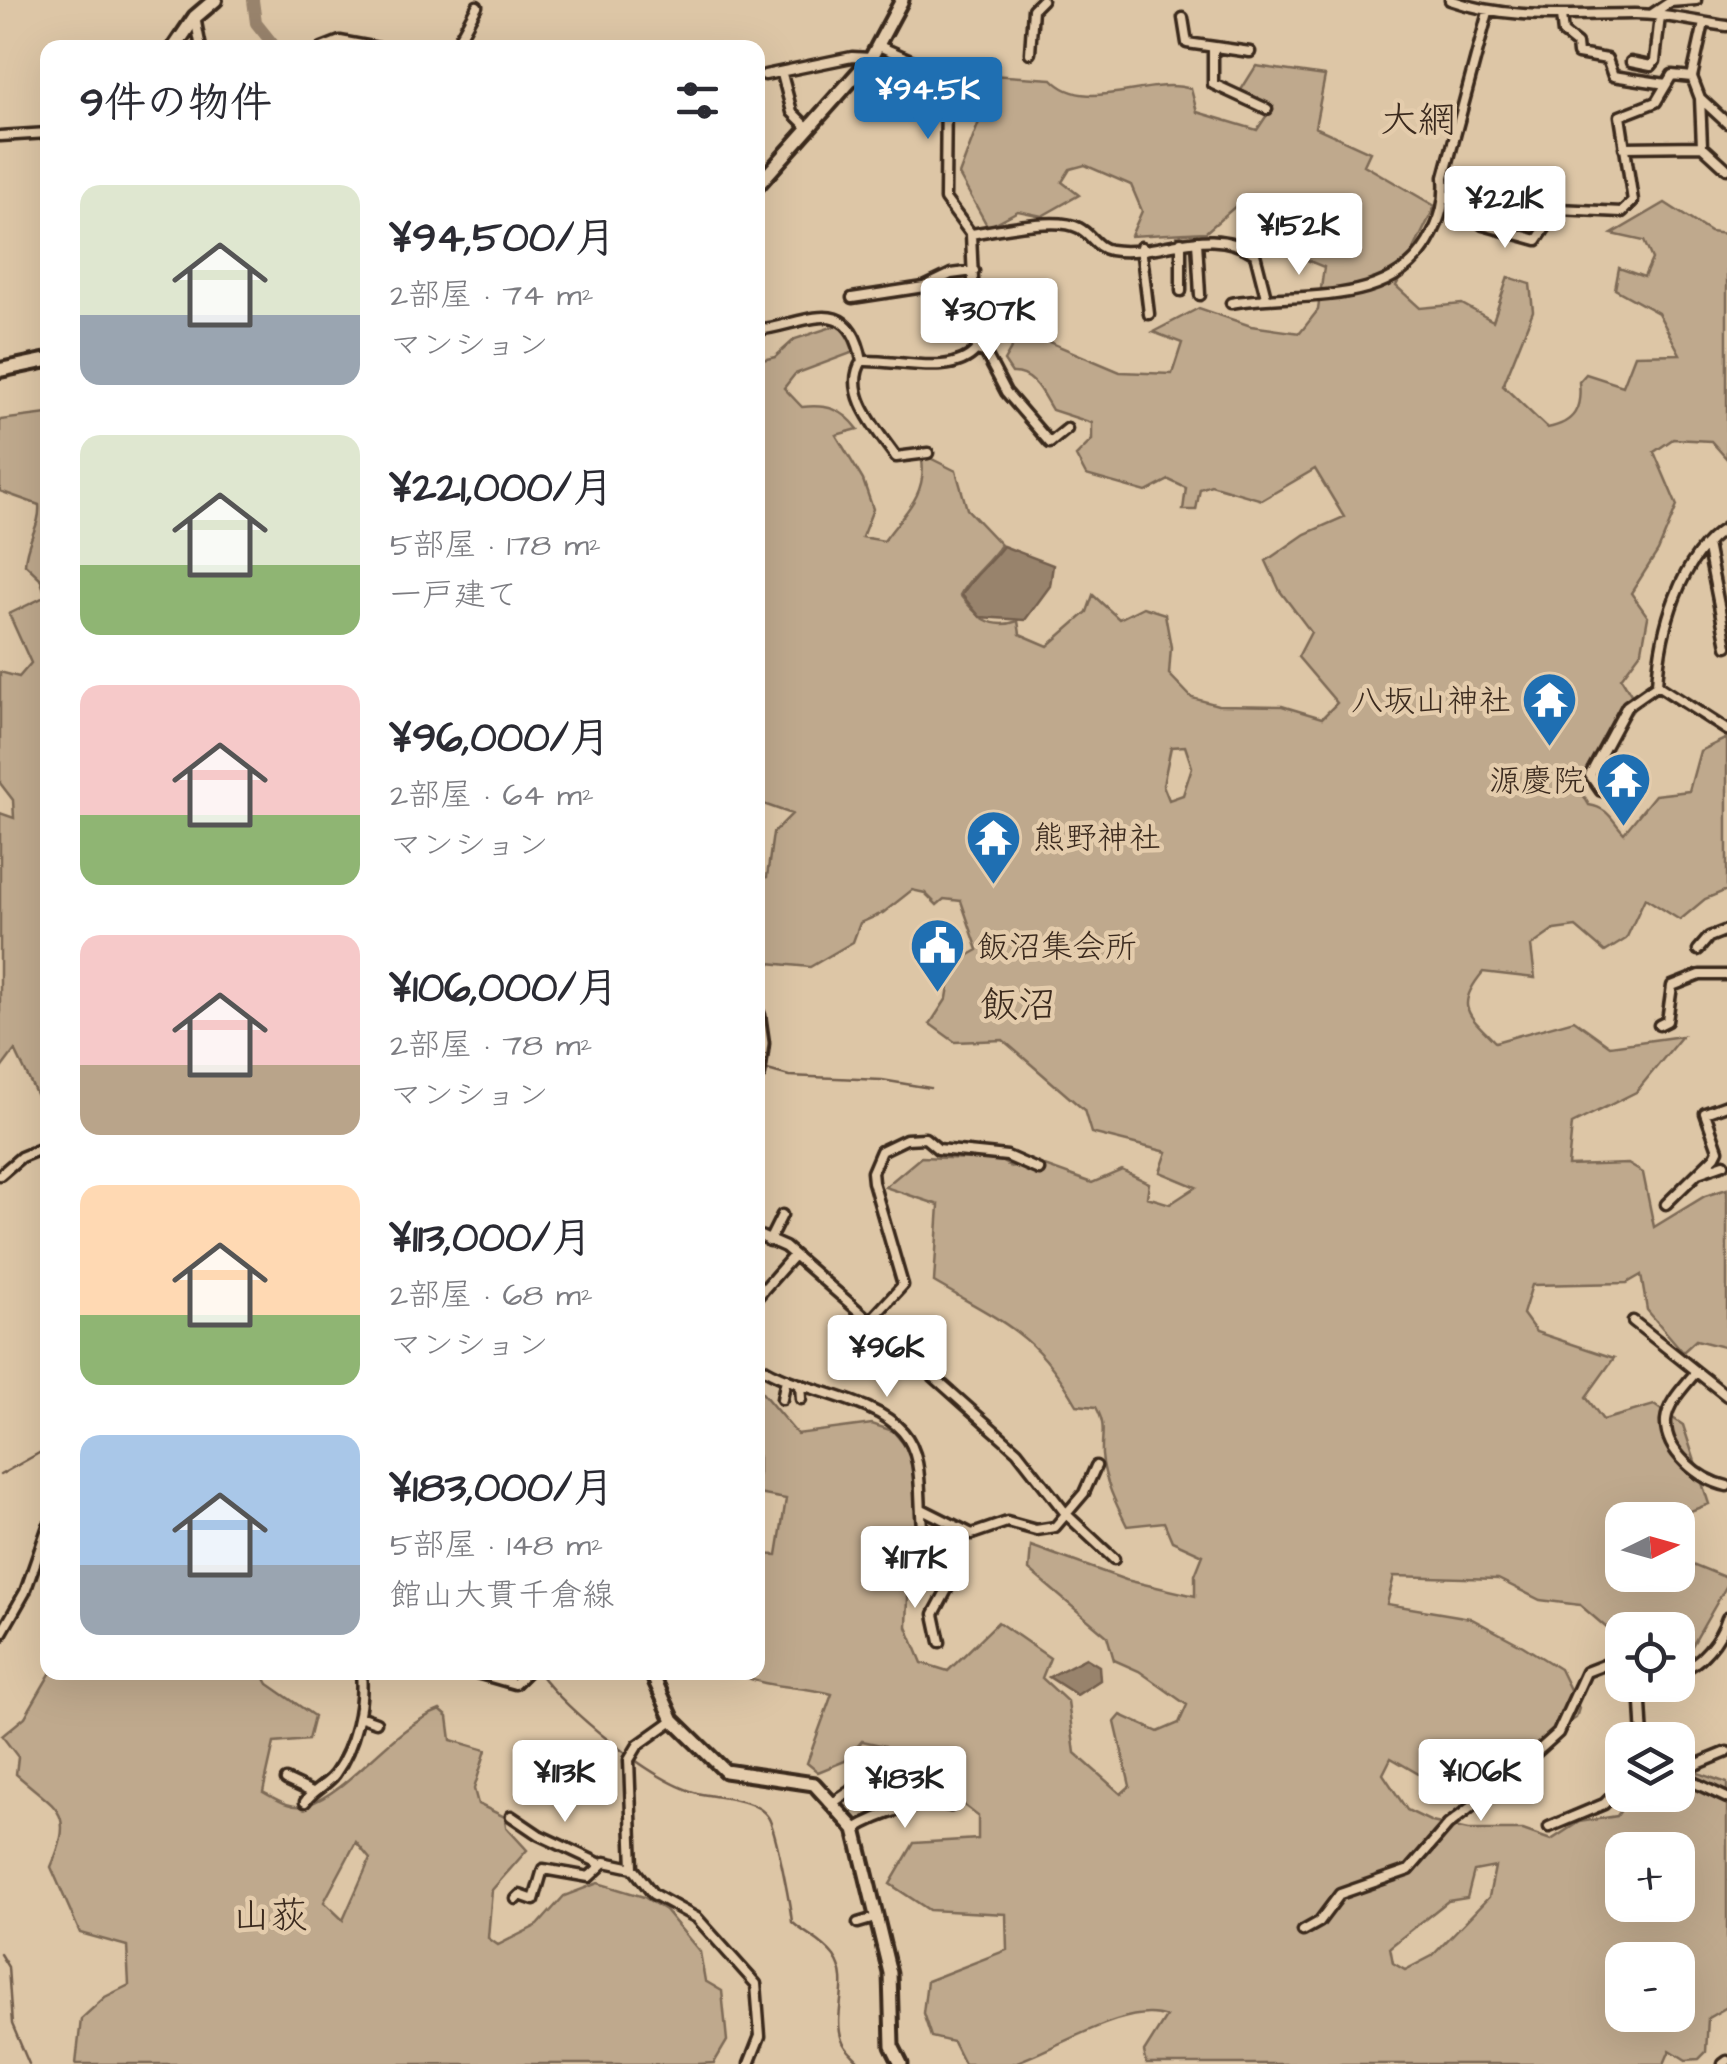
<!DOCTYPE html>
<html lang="ja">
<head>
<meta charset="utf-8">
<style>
	body { margin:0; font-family:"Architects Daughter","Klee One",sans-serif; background:#f2f2f3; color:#2b2b33; height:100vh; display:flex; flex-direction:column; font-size:38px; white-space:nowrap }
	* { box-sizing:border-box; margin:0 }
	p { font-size:32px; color:#7c7c81 }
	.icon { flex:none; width:55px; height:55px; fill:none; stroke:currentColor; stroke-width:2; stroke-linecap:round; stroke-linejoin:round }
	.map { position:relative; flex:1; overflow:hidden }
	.sheet { position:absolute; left:40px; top:40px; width:725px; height:1640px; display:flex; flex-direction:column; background:#fff; border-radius:20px; box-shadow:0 10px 40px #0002 }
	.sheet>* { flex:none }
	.needle { width:65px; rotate:85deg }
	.fabs { position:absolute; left:1605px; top:1502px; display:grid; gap:20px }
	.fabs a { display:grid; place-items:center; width:90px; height:90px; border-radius:20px; background:#fff; box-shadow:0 10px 40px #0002; font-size:50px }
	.price { position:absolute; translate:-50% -85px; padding:0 22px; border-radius:10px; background:#fff; color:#222; font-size:32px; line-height:65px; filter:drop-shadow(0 2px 5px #0008) }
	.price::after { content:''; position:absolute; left:50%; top:60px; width:30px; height:22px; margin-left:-15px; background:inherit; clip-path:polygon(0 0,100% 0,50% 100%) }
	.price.active { background:#1f6fb2; color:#fff }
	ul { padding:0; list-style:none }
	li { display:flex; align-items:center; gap:30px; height:250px; padding:0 40px }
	li span { display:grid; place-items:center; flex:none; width:280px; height:200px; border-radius:20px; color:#555 }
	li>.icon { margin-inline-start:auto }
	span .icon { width:120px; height:120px; fill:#fffc; stroke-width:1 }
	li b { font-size:42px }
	h2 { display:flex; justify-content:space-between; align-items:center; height:120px; padding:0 40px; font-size:42px }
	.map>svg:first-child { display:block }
</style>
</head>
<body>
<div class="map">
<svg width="1727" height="2064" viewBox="0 0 1727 2064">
	<rect width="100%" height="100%" fill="#ddc6a6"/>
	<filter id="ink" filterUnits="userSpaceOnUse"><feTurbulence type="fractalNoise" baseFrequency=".01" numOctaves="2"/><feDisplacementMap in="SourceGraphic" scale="20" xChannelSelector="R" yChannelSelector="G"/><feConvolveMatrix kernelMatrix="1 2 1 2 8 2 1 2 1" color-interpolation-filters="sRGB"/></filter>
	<g filter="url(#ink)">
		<path fill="#bfa98d" stroke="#7d6a56" stroke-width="2.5" fill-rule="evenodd" d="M1256,66L1325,76L1315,127L1370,152L1364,165L1435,206L1396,286L1420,308L1462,304L1493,321L1508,277L1530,284L1533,311L1503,386L1547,428C1575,423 1582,408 1579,382L1586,374L1623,386L1635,355L1680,354L1658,313L1615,289L1619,268L1644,277L1652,259L1644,241L1612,234L1665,203L1710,232L1727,234V459L1711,441L1673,439L1654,452L1677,506L1658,551L1631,593L1648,617L1642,650L1621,678L1637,704C1622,729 1593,753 1583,775C1577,786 1583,795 1589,805C1609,808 1612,821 1624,833L1655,795L1689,791L1700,751L1727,738V890L1705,899L1680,920L1645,898L1626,939L1605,952L1576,927L1554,930L1531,946L1535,978L1483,972C1454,1007 1468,1014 1495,1042L1574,1020L1610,1046L1682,1036L1636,1092L1572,1124L1568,1166L1628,1164L1643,1173L1654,1227L1705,1196L1727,1189V1348L1696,1340L1683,1352L1647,1310L1641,1275L1627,1283L1532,1285L1523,1314L1536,1332L1614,1358L1586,1397L1603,1420L1654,1405L1683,1425L1709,1504L1667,1520H1622V1575H1678V1558L1727,1578V1585L1688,1653H1678V1630H1622V1641L1580,1605L1540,1600L1498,1579L1394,1576L1387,1604L1470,1618L1523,1646L1560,1669L1579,1708L1576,1718C1555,1732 1519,1766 1492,1761C1473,1758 1461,1743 1440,1741L1436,1753L1461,1774L1463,1793L1453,1794L1391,1758L1383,1774L1407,1810L1432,1822L1468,1830H1523L1551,1840L1579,1822L1617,1816L1631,1795H1678V1766L1727,1783V2007L1708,2018L1706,2052L1699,2059L1686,2060L1670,2050L1664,2064H1147L1144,2052L1166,2017C1127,2001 1050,2053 1011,2064C998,2064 978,2064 964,2064L953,2042L931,2037L923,2013L927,1981L1007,1950L1006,1914L929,1910L890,1884L914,1843L978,1839V1816L957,1800L947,1775H931L883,1791L873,1782L885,1746L862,1741L845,1761L818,1772L807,1763L832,1694C799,1685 767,1689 736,1673L758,1672V1554L777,1555L786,1499L758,1494V1388L797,1434L872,1424L893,1431L914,1457L922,1536L909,1568L907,1627L922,1663L948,1671L998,1622L1050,1658L1042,1678L1068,1702L1075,1753L1121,1794L1130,1786L1115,1722L1121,1715L1158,1732L1179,1723L1187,1705L1139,1671L1114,1660L1107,1636L1029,1570L1031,1546L1126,1580L1195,1596V1575L1203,1555L1172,1541L1164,1522L1127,1526C1116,1504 1104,1480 1102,1455C1101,1434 1107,1427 1096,1407L1077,1405C1035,1332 1004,1323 934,1282L939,1205L885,1187L921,1157L999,1160L1011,1167L1031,1161L1092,1183L1122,1170L1149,1183L1147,1197L1170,1204L1196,1187L1160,1172L1167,1152L1091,1133L1084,1110L1003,1040L955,1042L930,1024L947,998L953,964L978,950L961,901L944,899L937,905L925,893L912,890L883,913L860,923L853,942L810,967L758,962V878L767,877L773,833L792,814L758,802L761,550L758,361L775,357L795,339L841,324L851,335L854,352L795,374L784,388L802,407C827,404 843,409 858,429L836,435L863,480L873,509L862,537L884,541C904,513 927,495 922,460L930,458L956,471L967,509L1001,545C988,565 971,574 960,595C976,615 990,631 1018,621L1020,634L1048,646L1087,612L1093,595L1119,619L1143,607L1165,614L1171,647L1169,674L1192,698L1218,705L1282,706L1322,718L1337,703L1298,657L1311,632L1280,591L1266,561L1305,534L1344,517L1315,469L1262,500L1211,485L1200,489L1196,510H1183L1186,488L1169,480L1146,492L1086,475L1076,456L1092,440V423L1052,410C1042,394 1034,372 1012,373L1004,361L1019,335L1028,333L1120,372L1172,374L1182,343L1153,332L1199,308L1251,326L1300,333L1318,310L1324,267L1268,244L1274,209L1238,204L1206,232L1131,236L1142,211L1131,185L1085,165L1070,169L1062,182L1079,195L1042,216L1018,211L988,227L959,175L991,90V75L1052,79C1086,116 1149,75 1191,89L1197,112L1257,130L1273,106L1241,90ZM1185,746L1192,767L1183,795L1169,800L1163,785L1171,747ZM1622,1850H1678V1905H1622ZM1495,1867L1489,1897L1432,1956L1405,1970L1393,1963L1390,1947L1448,1901L1467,1898L1474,1871ZM1622,1960H1678V2015H1622Z
			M47,414H48L47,1117L15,1050L0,1070V813L14,818L13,800L0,783V672L19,677L31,663L9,614L46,596L40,578L25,564C26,540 41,526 39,505L0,491V420Z
			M51,1672L262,1673L268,1684L314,1716L308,1740L274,1743L263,1792C276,1799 292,1810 307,1805C351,1791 388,1730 440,1710L448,1717L451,1740L486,1750L474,1789L478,1804L505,1817L506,1827L527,1850L492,1890L488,1938L498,1945L538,1925L564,1896L598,1883L644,1897L665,1910L700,1952L705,1981L722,1991L727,2041L714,2063L698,2064H76L81,2019L105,1997L129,1985L127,1946L80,1933L51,1867C75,1810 58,1811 16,1774L18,1757L2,1736L25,1717ZM356,1842L370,1859L343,1920L324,1902Z"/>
		<path fill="#98836c" stroke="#735f4d" stroke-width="2.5" d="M1003,546L1053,565L1050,586L1025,620L980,617L962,595C973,575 990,564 1003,546Z
			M1086,1658L1099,1666L1100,1680L1077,1695L1049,1677Z"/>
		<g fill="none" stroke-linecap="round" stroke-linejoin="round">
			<path stroke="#735f4d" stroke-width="2.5" d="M764,1069L789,1076L882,1080L930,1088
				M0,1475L48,1448
				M538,1672C568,1711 650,1780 697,1793C717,1798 756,1798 768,1817C776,1829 790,1905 792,1922C806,1935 822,1940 834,1956C853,1983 832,2012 842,2040C845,2050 855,2056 861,2064
				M0,1954L8,1967L12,2024L29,2064"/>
			<path stroke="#98836c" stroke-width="12" d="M253,0L256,23L276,48"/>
			<defs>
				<path id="street" d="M1450,0C1509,21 1573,14 1635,14C1665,14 1697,22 1727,26
					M1652,14L1670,2L1696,0
					M1561,16L1563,33L1577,44L1578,54L1607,59L1613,76L1666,84
					M195,17L201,48
					M1183,18L1187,43L1250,52
					M1213,47V84L1267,109
					M322,48L340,41L378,48
					M454,48L477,6
					M1030,53L1033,9L1042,0
					M1631,62L1651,66L1655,61L1660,16
					M782,74L792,112L809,129
					M765,75L852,57L871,58
					M1701,99L1727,123
					M0,136L48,133
					M1702,146L1700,98L1692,77L1704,23
					M1624,147L1702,146L1727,169
					M1447,197L1483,225L1537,240L1558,209L1622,212L1633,201L1620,116L1656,102L1672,75L1692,77
					M971,234C996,230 1058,216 1079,228C1091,234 1096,248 1110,250C1159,258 1208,222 1255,254L1266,297
					M1197,241L1200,295
					M1141,247L1149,314
					M1181,291V242
					M852,298L924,287L951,274L974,271
					M1231,303C1297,291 1388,310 1428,242C1441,219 1446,201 1444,177L1488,12
					M758,330C807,324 849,291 862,361C842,392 877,430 896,457L928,453
					M976,350L985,352L1006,392L1050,443L1067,429
					M862,361C897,359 952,378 976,350L971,234L945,199L946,85L934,70L879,46
					M1727,527C1679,557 1660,631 1657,685L1727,730
					M1707,544L1727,646
					M1601,791L1590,775L1627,706L1657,685
					M1698,950L1709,937L1727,930
					M1659,1025L1667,1021L1672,986L1700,975H1727
					M1698,1173L1724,1164
					M0,1175L21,1157L48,1146
					M1666,1204L1715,1156L1718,1150L1705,1113L1727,1105
					M758,1235L785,1247L909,1355L928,1357L934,1377L1017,1451L1067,1515L1114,1559
					M769,1241L782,1215
					M758,1296L794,1255
					M871,1320L903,1285L873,1182L872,1172L881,1151L906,1139L925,1138L938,1149L1007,1156L1039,1170
					M1633,1321L1727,1396
					M758,1365C797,1392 872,1396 903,1432C930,1463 913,1516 928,1551C932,1563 943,1572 951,1582L934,1614L940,1642
					M1695,1373C1684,1387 1668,1402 1666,1420C1664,1452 1700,1480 1727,1486
					M800,1384L801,1399
					M782,1399L786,1379
					M922,1509L972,1534L1007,1522L1036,1530L1055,1527L1084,1493L1096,1466
					M0,1636L25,1592L48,1526
					M1678,1671C1700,1666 1721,1638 1727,1618
					M473,1672L515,1684L527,1672
					M1640,1685L1643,1740
					M359,1716L376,1722
					M673,1720L638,1745L629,1760L633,1868L653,1894L697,1918L756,1984L760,2036L749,2064
					M1678,1772L1727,1752
					M1678,1775L1727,1798
					M286,1780L312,1792
					M305,1802C313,1790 327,1785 335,1774C355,1746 364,1706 361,1672
					M834,1802L855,1788
					M511,1816L539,1835L601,1864
					M1549,1827L1604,1804L1622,1786
					M855,1829C878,1815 924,1798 951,1806
					M516,1899L520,1895L534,1900L543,1869L589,1877L605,1862L633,1868
					M858,1923L875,1918
					M1303,1931L1319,1922L1340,1894L1409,1870L1448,1825L1480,1800L1498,1776L1528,1760L1558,1733L1586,1672L1622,1658
					M1723,2064L1727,2061"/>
				<path id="secondary" d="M758,185L871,58L902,0
					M758,1015L762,1043L758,1074
					M651,1672L673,1720L725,1771L814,1784L855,1829L890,1973L892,2046L901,2064"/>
				<path id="primary" d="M174,48L195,17L215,0
					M0,370L48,360"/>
			</defs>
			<use href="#street" stroke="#3b2a1e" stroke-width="15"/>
			<use href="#secondary" stroke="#3b2a1e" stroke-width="19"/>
			<use href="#primary" stroke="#3b2a1e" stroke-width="20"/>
			<use href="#street" stroke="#e4ccac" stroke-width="8"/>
			<use href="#secondary" stroke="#e4ccac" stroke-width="11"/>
			<use href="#primary" stroke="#e4ccac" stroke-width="12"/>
		</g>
	</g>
	<defs>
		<symbol id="temple-pin" viewBox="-11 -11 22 30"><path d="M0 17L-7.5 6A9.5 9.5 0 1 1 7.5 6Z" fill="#1f6fb2" stroke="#e4ccac"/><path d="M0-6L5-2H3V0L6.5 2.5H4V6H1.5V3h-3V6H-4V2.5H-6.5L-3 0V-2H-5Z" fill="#fff"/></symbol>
		<symbol id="civic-pin" viewBox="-11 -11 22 30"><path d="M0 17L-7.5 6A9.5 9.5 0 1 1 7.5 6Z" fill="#1f6fb2" stroke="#e4ccac"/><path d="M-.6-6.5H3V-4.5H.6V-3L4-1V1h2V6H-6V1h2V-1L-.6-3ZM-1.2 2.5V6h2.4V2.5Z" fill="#fff"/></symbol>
	</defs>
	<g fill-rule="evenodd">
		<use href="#temple-pin" x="1518" y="668" width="63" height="86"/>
		<use href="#temple-pin" x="1592" y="748" width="63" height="86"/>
		<use href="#temple-pin" x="962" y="806" width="63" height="86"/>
		<use href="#civic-pin" x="906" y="914" width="63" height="86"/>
	</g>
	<g text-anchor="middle" stroke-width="9" stroke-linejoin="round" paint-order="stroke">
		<g font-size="32" fill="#3b2a1e" stroke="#e4ccac" text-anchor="end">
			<text x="1511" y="711">八坂山神社</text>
			<text x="1585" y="791">源慶院</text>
			<text x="1033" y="848" text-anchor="start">熊野神社</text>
			<text x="977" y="957" text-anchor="start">飯沼集会所</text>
		</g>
		<g font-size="38" fill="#3b2a1e" stroke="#e4ccac">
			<text x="1418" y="132">大網</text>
			<text x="1018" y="1017">飯沼</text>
			<text x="270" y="1928">山荻</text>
		</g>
	</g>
</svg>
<div class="fabs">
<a><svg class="needle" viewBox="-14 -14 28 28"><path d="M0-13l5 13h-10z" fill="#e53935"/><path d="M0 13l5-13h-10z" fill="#7c7c81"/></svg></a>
<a><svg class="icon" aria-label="locate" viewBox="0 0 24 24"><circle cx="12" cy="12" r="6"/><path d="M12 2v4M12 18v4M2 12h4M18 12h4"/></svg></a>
<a><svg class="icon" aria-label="layers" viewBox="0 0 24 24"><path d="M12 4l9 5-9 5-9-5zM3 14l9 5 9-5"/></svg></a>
<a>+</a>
<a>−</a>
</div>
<b class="price active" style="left:928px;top:142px">¥94.5K</b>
<b class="price" style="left:1505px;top:251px">¥221K</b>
<b class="price" style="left:1299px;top:278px">¥152K</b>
<b class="price" style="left:989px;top:363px">¥307K</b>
<b class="price" style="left:887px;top:1400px">¥96K</b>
<b class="price" style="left:915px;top:1611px">¥117K</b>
<b class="price" style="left:1481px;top:1824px">¥106K</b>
<b class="price" style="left:565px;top:1825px">¥113K</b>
<b class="price" style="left:905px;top:1831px">¥183K</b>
<section class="sheet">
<h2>9件の物件<svg class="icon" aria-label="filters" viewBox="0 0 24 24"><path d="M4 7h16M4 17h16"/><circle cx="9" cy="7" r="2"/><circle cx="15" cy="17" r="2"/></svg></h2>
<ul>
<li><span style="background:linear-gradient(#dfe7d0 65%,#9aa5b1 0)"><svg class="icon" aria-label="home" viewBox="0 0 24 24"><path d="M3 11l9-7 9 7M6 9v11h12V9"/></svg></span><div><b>¥94,500/月</b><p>2部屋 · 74 m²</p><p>マンション</p></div></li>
<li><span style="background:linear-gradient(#dfe7d0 65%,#8fb573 0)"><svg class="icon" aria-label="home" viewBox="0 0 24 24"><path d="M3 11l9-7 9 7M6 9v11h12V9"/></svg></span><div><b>¥221,000/月</b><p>5部屋 · 178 m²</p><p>一戸建て</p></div></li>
<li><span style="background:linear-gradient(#f6c9c9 65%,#8fb573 0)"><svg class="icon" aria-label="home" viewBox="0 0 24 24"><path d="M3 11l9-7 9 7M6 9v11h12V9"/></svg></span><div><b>¥96,000/月</b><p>2部屋 · 64 m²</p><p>マンション</p></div></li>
<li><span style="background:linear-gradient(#f6c9c9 65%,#b9a48a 0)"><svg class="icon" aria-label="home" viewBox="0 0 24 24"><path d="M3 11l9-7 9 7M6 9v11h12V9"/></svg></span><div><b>¥106,000/月</b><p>2部屋 · 78 m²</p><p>マンション</p></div></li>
<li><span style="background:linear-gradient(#ffd9b3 65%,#8fb573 0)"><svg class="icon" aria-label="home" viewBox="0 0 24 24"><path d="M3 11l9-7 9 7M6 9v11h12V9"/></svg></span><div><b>¥113,000/月</b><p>2部屋 · 68 m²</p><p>マンション</p></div></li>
<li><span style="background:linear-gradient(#a9c7e8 65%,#9aa5b1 0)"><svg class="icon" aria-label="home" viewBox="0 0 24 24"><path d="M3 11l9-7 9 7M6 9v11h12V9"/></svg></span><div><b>¥183,000/月</b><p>5部屋 · 148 m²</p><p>館山大貫千倉線</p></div></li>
</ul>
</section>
</div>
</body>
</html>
